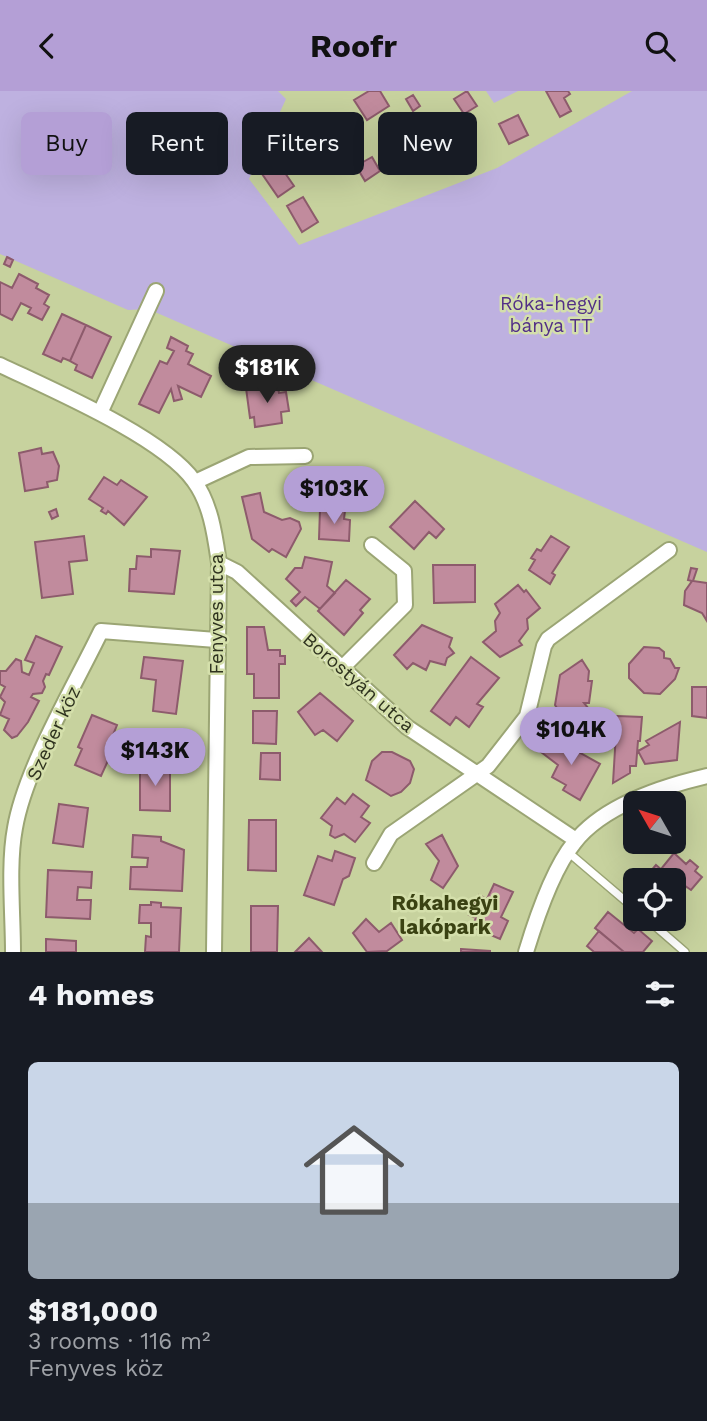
<!DOCTYPE html>
<html lang="en">
<head>
<meta charset="utf-8">
<style>
	body { margin:0; font-family:"Work Sans",sans-serif; background:#20242c; color:#f1f3f6; height:100vh; display:flex; flex-direction:column; font-size:26px; white-space:nowrap }
	* { box-sizing:border-box; margin:0 }
	p { font-size:23px; color:#9ea1a6 }
	.icon { flex:none; width:38px; height:38px; fill:none; stroke:currentColor; stroke-width:2; stroke-linecap:round; stroke-linejoin:round }
	.map { position:relative; height:861px; overflow:hidden }
	.drawer { display:flex; flex-direction:column; background:#171b24; flex:1 }
	.drawer>* { flex:none }
	.guide { position:absolute; left:21px; top:21px; width:665px; height:63px; display:flex; gap:14px }
	.needle { width:46px; rotate:309deg }
	.buttons { position:absolute; left:623px; top:700px; display:grid; gap:14px }
	.buttons a { display:grid; place-items:center; width:63px; height:63px; border-radius:10px; background:#171b24; box-shadow:0 7px 28px #0002; font-size:35px }
	.price { position:absolute; translate:-50% -60px; padding:0 16px; border-radius:24px; background:#b49fd6; color:#111; font-size:23px; line-height:46px; filter:drop-shadow(0 2px 4px #0008) }
	.price::after { content:''; position:absolute; left:50%; top:42px; width:21px; height:16px; margin-left:-10px; background:inherit; clip-path:polygon(0 0,100% 0,50% 100%) }
	.price.active { background:#222; color:#fff }
	ul { padding:0; list-style:none }
	li { display:grid; align-content:center; gap:14px; height:371px; padding:0 28px }
	li span { display:grid; place-items:center; height:217px; border-radius:10px; color:#555 }
	li>.icon { margin-inline-start:auto }
	span .icon { width:126px; height:126px; fill:#fffc; stroke-width:1 }
	li b { font-size:30px }
	h2 { display:flex; justify-content:space-between; align-items:center; height:84px; padding:0 28px; font-size:30px }
	.tag { padding:0 24px; border-radius:10px; background:#171b24; box-shadow:0 7px 28px #0002; font-size:24px; line-height:63px }
	.tag.active { background:#b49fd6; color:#111 }
	header { display:flex; justify-content:space-between; align-items:center; height:91px; padding:0 28px; background:#b49fd6; color:#111; font-size:32px; font-weight:700 }
	.map>svg:first-child { display:block }
</style>
</head>
<body>
<header><svg class="icon" aria-label="back" viewBox="0 0 24 24"><path d="M15 5l-7 7 7 7"/></svg>Roofr<svg class="icon" aria-label="search" viewBox="0 0 24 24"><circle cx="10" cy="10" r="6"/><path d="M15 15l6 6"/></svg></header>
<div class="map">
<svg width="707" height="861" viewBox="0 0 707 861">
	<rect width="100%" height="100%" fill="#c7d29e"/>
	<path fill="#beb1e0" d="M0,0H278L286,8L249,88L299,154L497,77L632,0H707V461L148,218L128,219L0,163Z
		M486,0H518L494,12Z"/>
	<path fill="#c18b9d" stroke="#8d5b6c" stroke-width="2" d="M369,0H380L389,15L367,29L354,9Z
		M467,0L477,15L464,23L454,8Z
		M546,0H568L570,3L564,7L571,20L560,26Z
		M413,4L420,15L413,20L406,8Z
		M518,24L528,44L509,53L499,33Z
		M456,25L475,60L454,71L435,35Z
		M372,66L380,80L365,90L356,75Z
		M276,69L294,95L278,106L260,80Z
		M303,106L318,131L302,141L287,115Z
		M7,166L13,169L10,176L4,173Z
		M19,183L38,193L36,197L49,204L44,213L49,216L42,229L28,222L31,217L21,212L12,229L0,223V191L12,197Z
		M62,223L86,234L70,270L63,267L61,271L43,263Z
		M86,234L111,246L92,287L75,279L77,274L70,270Z
		M171,246L188,255L186,260L193,263L188,273L211,285L201,306L178,295L182,308L174,310L171,298L159,322L139,313L160,270L167,273L174,260L167,257Z
		M277,293L279,302L286,301L289,320L281,321L282,332L255,336L254,326L250,327L246,297Z
		M41,357L42,363L53,361L59,375L57,389L47,391L48,396L25,400L19,362Z
		M104,386L117,394L121,389L147,406L124,434L108,420L106,423L101,420L103,417L89,408Z
		M260,402L264,421L282,429L290,427L299,431L301,438L286,466L272,458L269,461L252,448L242,406Z
		M415,410L444,438L436,447L429,441L414,458L390,436Z
		M56,418L58,425L52,428L49,421Z
		M320,418L345,420L344,428L350,429L349,450L319,448Z
		M84,445L87,469L69,471L73,503L42,507L35,451Z
		M551,445L569,456L552,482L555,484L550,493L529,479L535,469L531,467L537,458L541,460Z
		M151,458L180,460L174,503L129,500L130,478H136L137,465L151,466Z
		M305,466L332,471L327,495L335,502L320,518L305,506L296,515L291,510L300,501L286,488L295,477H302Z
		M433,474H475V511L434,512Z
		M691,477L697,478L693,490L707,492V530L702,522L684,514L685,500L692,490L688,489Z
		M346,489L370,508L360,519L363,522L344,544L318,520Z
		M518,494L524,501L526,499L540,517L527,528L528,538L519,550L522,554L500,566L483,551L496,540L495,530L500,522L495,513Z
		M422,534L452,547L449,556L454,562L447,567L445,574L430,570L426,579L413,572L407,578L394,564Z
		M247,536H264L268,559H280V565H285V573H279V607H254V583H247Z
		M36,545L62,556L49,584L46,583L43,590L45,596L42,602L33,603L31,606L39,610L28,631L17,645L12,647L4,639L9,628L0,624L5,611L0,606L5,596L0,593V580H6L16,568L21,570L22,581L29,584L34,572L25,569Z
		M644,556L659,557L664,561V567L670,568L675,577H679L675,588L660,603L644,602L629,587V573Z
		M144,566L183,570L176,623L153,620L156,589L141,587Z
		M471,566L499,587L477,613L483,616L469,636L456,626L450,634L431,620Z
		M582,569L589,580L588,590H592L589,612H584L593,623L572,639L555,614L560,584Z
		M692,596H707V627L692,625Z
		M320,602L353,630L337,650L323,639L315,644L298,621Z
		M253,620H277L276,653L253,652Z
		M92,624L117,634L111,649L116,652L101,685L75,674L82,658L78,656Z
		M617,625L642,626L640,650H638L636,675H630V682L613,692Z
		M680,631L677,669L645,673L638,660L649,654L646,650Z
		M550,645L600,673L580,709L563,699L566,694L552,686L558,674L541,661Z
		M382,661H392L410,670L414,678L410,692L401,701L391,705L366,689L372,670Z
		M261,662H280V689L260,688Z
		M140,675H170V720L140,719Z
		M353,703L369,715L361,726L370,732L355,751L344,743L335,747L330,744L332,735L321,727L337,707L345,713Z
		M59,713L88,717L83,756L53,752Z
		M249,729H276V780L248,779Z
		M133,744L161,746V750L184,759L182,800L130,798L131,776H147L148,767L132,766Z
		M442,744L458,775L443,797L431,789L439,770L426,753Z
		M335,760L355,767L349,785L343,788L334,814L304,804L318,765L332,770Z
		M674,762L686,773L690,769L698,776L695,780L702,786L691,799L661,778Z
		M656,774L676,791L685,798L674,812V789H643Z
		M48,779L92,781L91,797L78,796L77,809H91L90,828L46,826Z
		M494,793L513,801L501,826L508,830L500,848L472,836L476,827L469,824L479,804L487,808Z
		M151,811L161,812V816L181,817L179,861H145L146,845L151,846V832H139L140,814H151Z
		M251,815H278L277,861H251Z
		M608,821L634,842L638,838L652,850L643,861H624L595,837Z
		M366,828L379,841L391,832L402,849L387,860L367,861L353,842Z
		M599,840L624,861H594L587,855Z
		M309,847L322,861H295Z
		M46,848L76,850V861H46Z
		M461,858L490,860V861H461Z"/>
	<g fill="none" stroke-linecap="round" stroke-linejoin="round">
		<defs>
			<path id="lane" d="M568,761L635,818
				M647,828L685,861"/>
			<path id="street" d="M0,274C50,298 163,346 194,390C211,413 215,445 219,472L214,861
				M100,322L156,200
				M195,391L249,366L305,365
				M219,472L237,481L407,636L576,749
				M342,577L405,514L404,480L372,454
				M374,772L391,743L488,675L527,625L544,555L548,548L669,459
				M13,861C13,823 8,774 15,737C25,678 74,596 101,540L216,549
				M526,861C536,828 552,779 574,752C602,715 664,695 707,685"/>
		</defs>
		<use href="#lane" stroke="#9ba574" stroke-width="10"/>
		<use href="#street" stroke="#9ba574" stroke-width="18"/>
		<use href="#lane" stroke="#fff" stroke-width="7"/>
		<use href="#street" stroke="#fff" stroke-width="14"/>
	</g>
	<g text-anchor="middle" stroke-width="5" stroke-linejoin="round" paint-order="stroke">
		<g font-size="19" fill="#522f87" stroke="#d4dfab">
			<text x="551" y="219">Róka-hegyi<tspan x="551" dy="22">bánya TT</tspan></text>
		</g>
		<g font-size="19" fill="#2f331f" stroke="#d4dfab">
			<text transform="translate(216 523) rotate(-90)" y="7">Fenyves utca</text>
			<text transform="translate(359 591) rotate(41)" y="7">Borostyán utca</text>
			<text transform="translate(53 642) rotate(-65)" y="7">Szeder köz</text>
		</g>
		<g font-size="21" font-weight="bold" fill="#3a4212" stroke="#d4dfab">
			<text x="445" y="819">Rókahegyi<tspan x="445" dy="24">lakópark</tspan></text>
		</g>
	</g>
</svg>
<div class="buttons">
<a><svg class="needle" viewBox="-14 -14 28 28"><path d="M0-13l5 13h-10z" fill="#e53935"/><path d="M0 13l5-13h-10z" fill="#9ea1a6"/></svg></a>
<a><svg class="icon" aria-label="locate" viewBox="0 0 24 24"><circle cx="12" cy="12" r="6"/><path d="M12 2v4M12 18v4M2 12h4M18 12h4"/></svg></a>
</div>
<b class="price active" style="left:267px;top:314px">$181K</b>
<b class="price" style="left:334px;top:435px">$103K</b>
<b class="price" style="left:571px;top:676px">$104K</b>
<b class="price" style="left:155px;top:697px">$143K</b>
<div class="guide">
<a class="tag active">Buy</a>
<a class="tag">Rent</a>
<a class="tag">Filters</a>
<a class="tag">New</a>
</div>
</div>
<section class="drawer">
<h2>4 homes<svg class="icon" aria-label="filters" viewBox="0 0 24 24"><path d="M4 7h16M4 17h16"/><circle cx="9" cy="7" r="2"/><circle cx="15" cy="17" r="2"/></svg></h2>
<ul>
<li><span style="background:linear-gradient(#c9d6e8 65%,#9aa5b1 0)"><svg class="icon" aria-label="home" viewBox="0 0 24 24"><path d="M3 11l9-7 9 7M6 9v11h12V9"/></svg></span><div><b>$181,000</b><p>3 rooms · 116 m²</p><p>Fenyves köz</p></div></li>
</ul>
</section>
</body>
</html>
